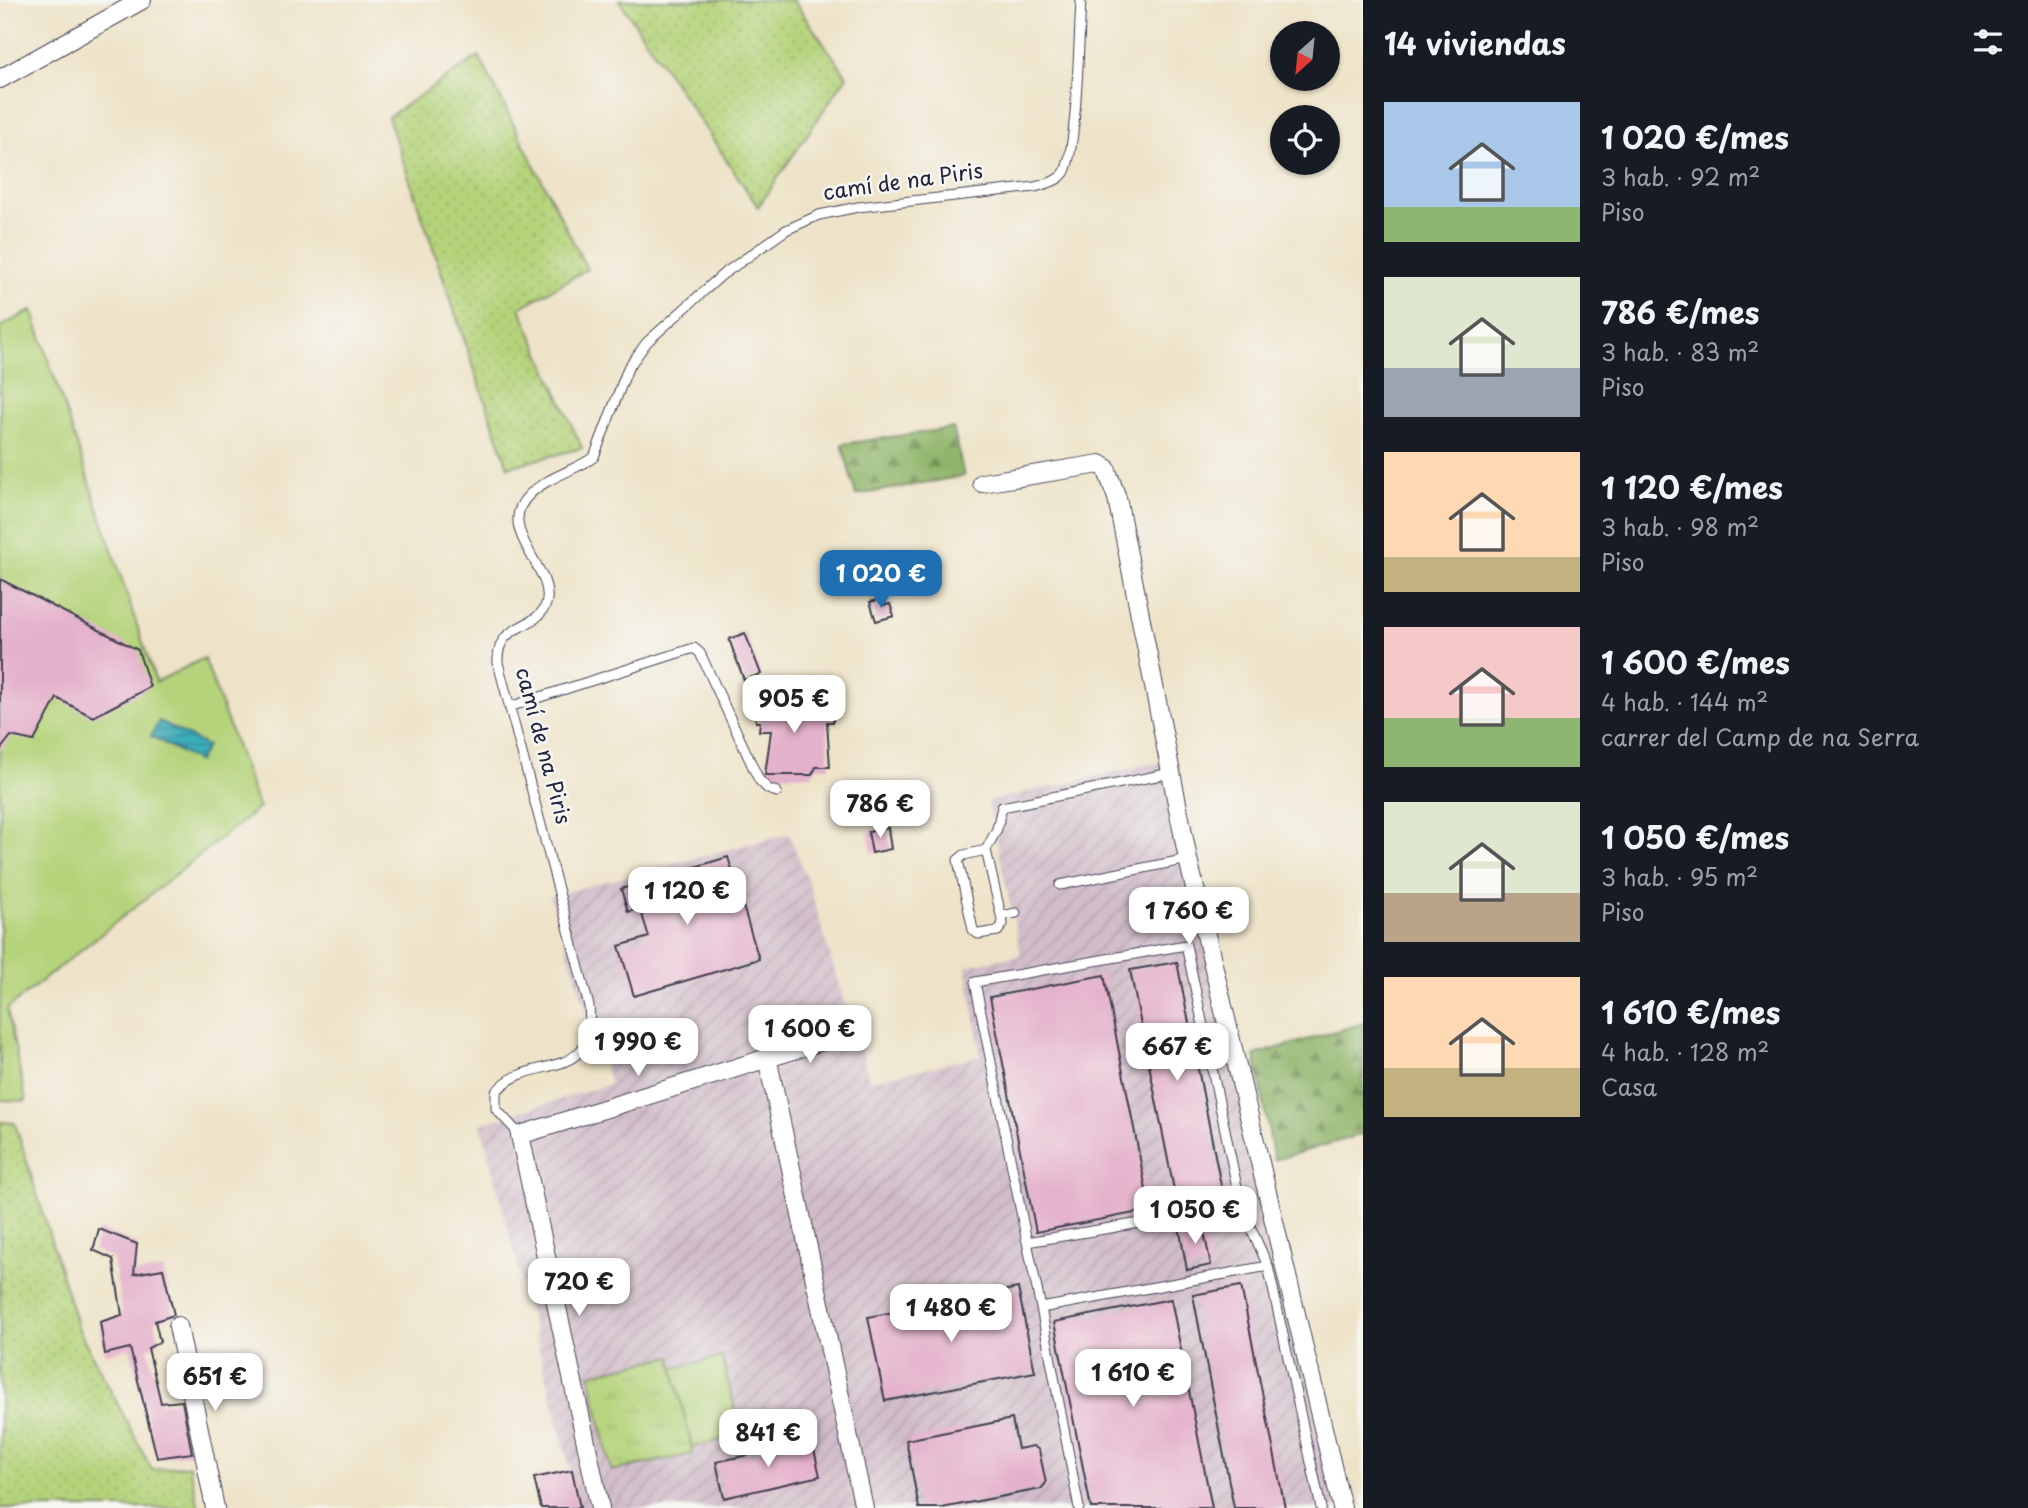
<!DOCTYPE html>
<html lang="es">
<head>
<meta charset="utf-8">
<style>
	body { margin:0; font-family:"Playpen Sans",sans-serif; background:#20242c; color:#f1f3f6; height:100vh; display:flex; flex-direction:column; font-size:26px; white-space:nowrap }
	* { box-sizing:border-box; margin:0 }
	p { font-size:23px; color:#9ea1a6 }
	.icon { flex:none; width:38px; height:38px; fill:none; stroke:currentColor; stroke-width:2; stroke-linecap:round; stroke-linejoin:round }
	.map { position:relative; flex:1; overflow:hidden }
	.drawer { display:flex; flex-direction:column; background:#171b24; width:665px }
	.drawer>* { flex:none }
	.needle { width:46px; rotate:207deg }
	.buttons { position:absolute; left:1270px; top:21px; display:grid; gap:14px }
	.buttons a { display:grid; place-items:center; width:70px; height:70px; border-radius:50%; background:#171b24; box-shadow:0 2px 5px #0004; font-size:35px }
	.price { position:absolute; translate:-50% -60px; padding:0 16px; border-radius:14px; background:#fff; color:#222; font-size:23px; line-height:46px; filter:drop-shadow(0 2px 4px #0008) }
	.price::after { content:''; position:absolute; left:50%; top:42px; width:21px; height:16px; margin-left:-10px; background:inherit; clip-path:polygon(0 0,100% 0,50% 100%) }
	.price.on { background:#1f6fb2; color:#fff }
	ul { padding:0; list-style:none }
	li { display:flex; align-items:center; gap:21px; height:175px; padding:0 21px }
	li span { display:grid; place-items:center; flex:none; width:196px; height:140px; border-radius:0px; color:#555 }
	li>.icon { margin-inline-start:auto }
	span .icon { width:84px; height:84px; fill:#fffc; stroke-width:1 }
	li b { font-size:30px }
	h2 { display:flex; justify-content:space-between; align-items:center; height:84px; padding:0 21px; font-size:30px }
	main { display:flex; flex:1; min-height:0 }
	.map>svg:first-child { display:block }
</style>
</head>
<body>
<main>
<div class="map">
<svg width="1363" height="1508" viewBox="0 0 1363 1508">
	<defs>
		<pattern id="industrial-furrows" width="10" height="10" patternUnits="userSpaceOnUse" patternTransform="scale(1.75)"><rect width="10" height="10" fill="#d1bdc9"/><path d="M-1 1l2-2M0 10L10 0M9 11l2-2" fill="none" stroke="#b3a2ae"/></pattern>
		<pattern id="grass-dots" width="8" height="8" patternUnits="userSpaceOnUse" patternTransform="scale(1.75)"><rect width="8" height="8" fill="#b5d37a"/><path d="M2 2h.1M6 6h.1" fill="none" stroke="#9bb56a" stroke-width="1.8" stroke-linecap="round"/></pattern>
		<pattern id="forest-firs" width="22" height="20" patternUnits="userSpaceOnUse" patternTransform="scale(1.75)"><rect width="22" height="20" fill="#90b56a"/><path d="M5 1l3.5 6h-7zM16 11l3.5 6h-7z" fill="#759358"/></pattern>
		<pattern id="park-tufts" width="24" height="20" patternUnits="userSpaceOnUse" patternTransform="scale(1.75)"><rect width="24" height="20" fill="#b5d37a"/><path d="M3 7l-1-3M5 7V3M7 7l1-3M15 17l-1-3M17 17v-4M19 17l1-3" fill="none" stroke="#9bb56a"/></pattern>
		<pattern id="water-rules" width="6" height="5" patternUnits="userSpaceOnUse" patternTransform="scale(1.75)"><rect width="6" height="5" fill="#3eadbb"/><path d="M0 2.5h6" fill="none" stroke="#348c99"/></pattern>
	</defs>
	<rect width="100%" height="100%" fill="#f6f6f2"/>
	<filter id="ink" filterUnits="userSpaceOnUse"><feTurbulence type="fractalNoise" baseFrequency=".0143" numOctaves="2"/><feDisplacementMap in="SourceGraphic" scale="14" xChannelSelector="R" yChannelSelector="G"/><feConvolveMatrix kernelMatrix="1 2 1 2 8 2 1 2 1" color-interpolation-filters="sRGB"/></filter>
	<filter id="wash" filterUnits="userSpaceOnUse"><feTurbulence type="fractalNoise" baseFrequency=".00686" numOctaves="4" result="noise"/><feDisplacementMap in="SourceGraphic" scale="28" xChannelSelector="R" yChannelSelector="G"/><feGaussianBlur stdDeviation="1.57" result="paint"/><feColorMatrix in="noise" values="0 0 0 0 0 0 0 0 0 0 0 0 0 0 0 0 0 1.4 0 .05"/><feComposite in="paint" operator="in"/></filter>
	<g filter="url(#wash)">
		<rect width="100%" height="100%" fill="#eee3c8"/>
		<path fill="url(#industrial-furrows)" d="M1170,760L1337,1508H580L481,1124L610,1084L550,896L789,834L808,881L844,1002L853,1014L869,1081L981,1056L966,966L1021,955L988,801Z"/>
		<path fill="url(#grass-dots)" stroke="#6c7a5a" stroke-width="2" d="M619,0H793L847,76L758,207Z
			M479,56L587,269L520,308L582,448L508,467L388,117Z
			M0,1122L15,1123L78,1328L152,1470L189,1465L199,1508H0Z"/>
		<path fill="url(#forest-firs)" stroke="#596c52" stroke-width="2" d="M953,428L964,476L856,495L842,444Z
			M1363,1023V1134L1274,1160L1255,1055Z"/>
		<path fill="url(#park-tufts)" stroke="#6c7a5a" stroke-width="2" d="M671,1356L693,1454L611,1471L590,1374Z"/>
		<path fill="#b5d37a" stroke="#6c7a5a" stroke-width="2" d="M32,310L156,682L204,658L259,808L7,1009L26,1101L0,1100V327Z
			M722,1357L741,1435L692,1447L673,1368Z"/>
		<path fill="url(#water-rules)" stroke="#30687b" stroke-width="2" d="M159,721L207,746L198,762L151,736Z"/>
		<g id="blocks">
			<path fill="#e4b1cb" d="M0,579L138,650L150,687L93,717L57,698L34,741L11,736L0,750Z
				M883,599L885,605L890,604L894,616L876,621L870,602Z
				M745,633L761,674L744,680L729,639Z
				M786,695V705H815L833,711V722H827L830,767H816L812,775H765L771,731H759L760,722H756L752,696Z
				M888,828L891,849L872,853L868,832Z
				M728,857L759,959L634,996L619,946L649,937L640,908L628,912L621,889Z
				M1177,962L1223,1196L1177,1205L1130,970Z
				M1104,975L1150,1210L1036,1232L990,997Z
				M1202,1223L1211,1265L1187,1270L1179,1227Z
				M99,1229L137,1244L134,1274L163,1269L174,1315L155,1321L160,1342L148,1348L161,1403L182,1401L192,1453L157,1458L130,1348L105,1354L100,1322L122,1315L113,1259L93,1250Z
				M1241,1286L1285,1508H1234L1193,1295Z
				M1018,1288L1035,1372L885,1401L868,1317Z
				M1171,1299L1212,1508H1091L1054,1322Z
				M1012,1419L1018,1449L1033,1446L1039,1450L1046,1483L1041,1489L942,1508H919L906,1440Z
				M812,1441L820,1476L724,1498L716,1462Z
				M572,1470L580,1508H541L534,1478Z"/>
		</g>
	</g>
	<g filter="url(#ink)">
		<use href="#blocks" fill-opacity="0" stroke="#413f50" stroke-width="2"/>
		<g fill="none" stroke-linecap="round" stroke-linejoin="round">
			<defs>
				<path id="service" d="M509,707L694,648L700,653L759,780L768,789L777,792
					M986,850L1003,924L998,931L978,934L973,930L958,860L964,855L986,850L997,829L1002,807L1171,773
					M1060,885L1188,859
					M1002,916L1016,913
					M520,1135L496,1109V1092C529,1051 597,1087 589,1006L498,663C496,621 536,632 546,604C557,570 493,530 529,495C547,477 574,471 594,457L628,368L647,342L722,275L786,230L819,215L858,207L1035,187C1045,184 1057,182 1064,173C1077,153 1079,31 1081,0
					M1027,1242L975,982L1186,945L1241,1206
					M1041,1308L1027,1242L1241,1206L1268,1266
					M1079,1508L1041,1308L1268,1266L1321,1508"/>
				<path id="minor" d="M0,79L142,0
					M982,483L1100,464L1106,468L1117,498L1188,859L1342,1508
					M767,1057L864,1508
					M178,1326L215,1508
					M600,1508L520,1135L842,1035"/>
			</defs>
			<use href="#service" stroke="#413f50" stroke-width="11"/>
			<use href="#minor" stroke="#413f50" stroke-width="20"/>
			<use href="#service" stroke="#fff" stroke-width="9"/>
			<use href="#minor" stroke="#fff" stroke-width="18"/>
		</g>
	</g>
	<g text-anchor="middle" stroke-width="5" stroke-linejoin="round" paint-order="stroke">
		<g font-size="21" fill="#22223b" stroke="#f6f6f2">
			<text transform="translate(903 182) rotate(-8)" y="7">camí de na Piris</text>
			<text transform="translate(543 746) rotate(75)" y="7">camí de na Piris</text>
		</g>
	</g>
</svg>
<div class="buttons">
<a><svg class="needle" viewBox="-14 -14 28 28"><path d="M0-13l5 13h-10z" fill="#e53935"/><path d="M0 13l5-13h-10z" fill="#9ea1a6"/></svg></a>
<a><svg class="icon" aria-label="locate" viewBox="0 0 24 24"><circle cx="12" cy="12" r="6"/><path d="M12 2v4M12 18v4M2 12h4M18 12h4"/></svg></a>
</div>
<b class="price on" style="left:881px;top:610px">1 020 €</b>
<b class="price" style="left:794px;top:735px">905 €</b>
<b class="price" style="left:880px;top:840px">786 €</b>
<b class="price" style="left:687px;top:927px">1 120 €</b>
<b class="price" style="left:1189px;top:947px">1 760 €</b>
<b class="price" style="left:810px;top:1065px">1 600 €</b>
<b class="price" style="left:638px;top:1078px">1 990 €</b>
<b class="price" style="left:1177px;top:1083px">667 €</b>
<b class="price" style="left:1195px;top:1246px">1 050 €</b>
<b class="price" style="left:579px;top:1318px">720 €</b>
<b class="price" style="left:951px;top:1344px">1 480 €</b>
<b class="price" style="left:1133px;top:1409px">1 610 €</b>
<b class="price" style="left:215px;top:1413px">651 €</b>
<b class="price" style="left:768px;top:1469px">841 €</b>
</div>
<section class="drawer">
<h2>14 viviendas<svg class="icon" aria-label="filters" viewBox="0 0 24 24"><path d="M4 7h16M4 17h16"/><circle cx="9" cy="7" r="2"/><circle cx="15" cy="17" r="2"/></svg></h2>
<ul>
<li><span style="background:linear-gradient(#a9c7e8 75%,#8fb573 0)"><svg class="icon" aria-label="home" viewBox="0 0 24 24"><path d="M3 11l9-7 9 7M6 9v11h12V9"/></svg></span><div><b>1 020 €/mes</b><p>3 hab. · 92 m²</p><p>Piso</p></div></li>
<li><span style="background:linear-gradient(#dfe7d0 65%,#9aa5b1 0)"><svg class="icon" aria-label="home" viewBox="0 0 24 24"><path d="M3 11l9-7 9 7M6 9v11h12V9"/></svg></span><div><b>786 €/mes</b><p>3 hab. · 83 m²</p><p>Piso</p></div></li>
<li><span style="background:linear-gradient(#ffd9b3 75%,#c2b280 0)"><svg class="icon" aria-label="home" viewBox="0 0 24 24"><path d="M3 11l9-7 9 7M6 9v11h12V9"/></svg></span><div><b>1 120 €/mes</b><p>3 hab. · 98 m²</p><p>Piso</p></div></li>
<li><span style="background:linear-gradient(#f6c9c9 65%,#8fb573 0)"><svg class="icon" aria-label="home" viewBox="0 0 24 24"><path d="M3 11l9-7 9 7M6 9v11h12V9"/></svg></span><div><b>1 600 €/mes</b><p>4 hab. · 144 m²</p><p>carrer del Camp de na Serra</p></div></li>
<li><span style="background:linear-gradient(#dfe7d0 65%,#b9a48a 0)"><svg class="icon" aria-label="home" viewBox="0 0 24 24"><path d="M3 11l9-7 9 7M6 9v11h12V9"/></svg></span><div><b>1 050 €/mes</b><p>3 hab. · 95 m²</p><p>Piso</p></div></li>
<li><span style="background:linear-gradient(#ffd9b3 65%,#c2b280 0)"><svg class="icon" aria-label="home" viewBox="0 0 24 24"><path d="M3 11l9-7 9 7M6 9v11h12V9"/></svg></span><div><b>1 610 €/mes</b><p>4 hab. · 128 m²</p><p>Casa</p></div></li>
</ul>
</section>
</main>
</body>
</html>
